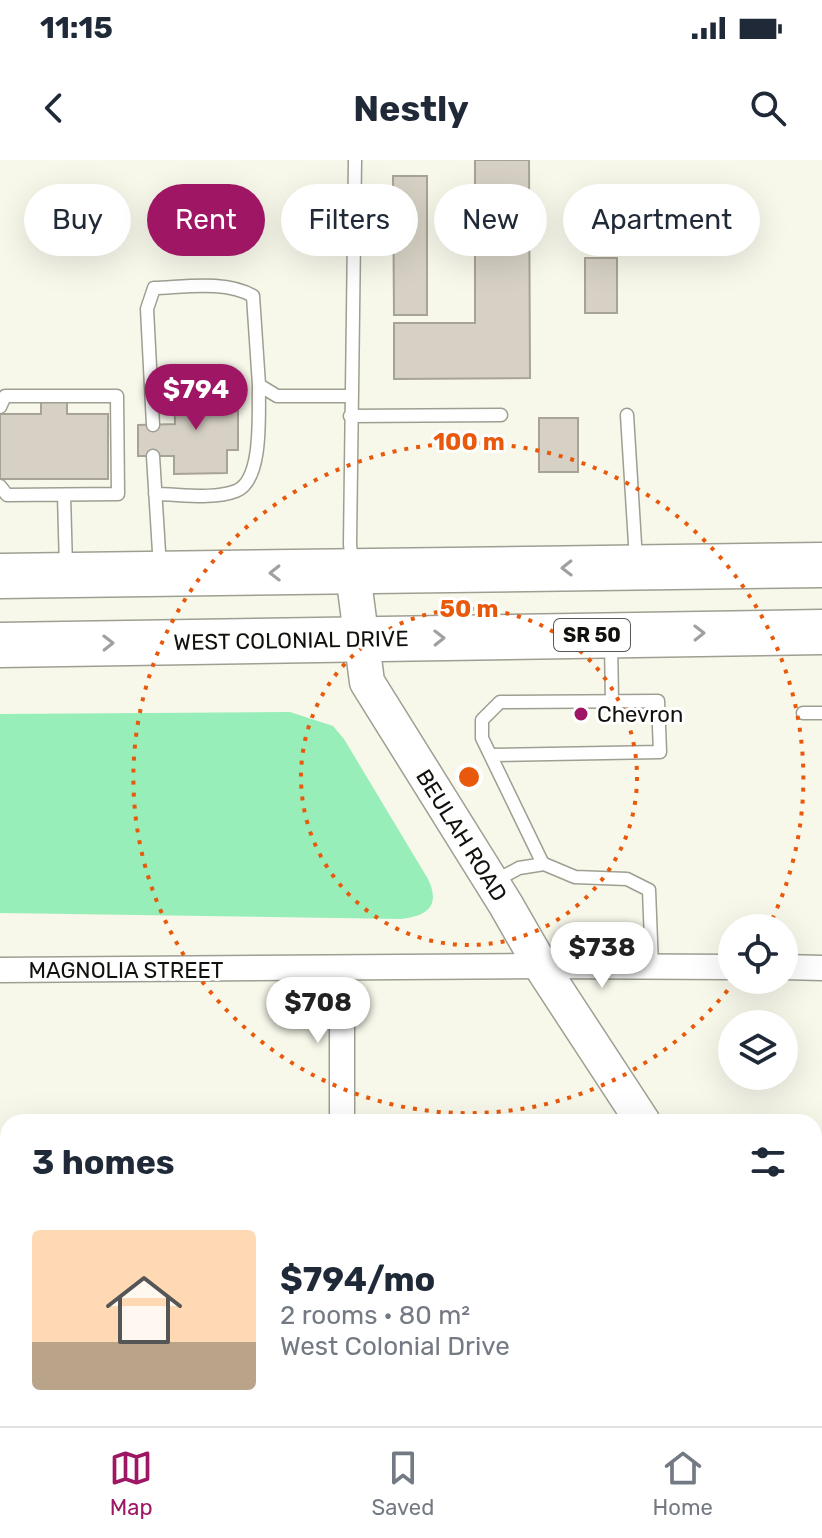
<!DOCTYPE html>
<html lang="en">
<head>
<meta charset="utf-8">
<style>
	body { margin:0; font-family:Rubik,sans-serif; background:#f6f6f7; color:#1f2937; height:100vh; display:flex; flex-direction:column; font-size:30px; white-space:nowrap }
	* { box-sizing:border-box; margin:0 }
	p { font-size:26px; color:#747a83 }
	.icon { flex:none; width:44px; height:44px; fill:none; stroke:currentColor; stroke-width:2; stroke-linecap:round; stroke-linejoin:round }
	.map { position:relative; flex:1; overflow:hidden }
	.sheet { position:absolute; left:0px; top:954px; width:822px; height:312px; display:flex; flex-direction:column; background:#fff; border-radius:24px 24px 0 0; box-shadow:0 8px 32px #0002 }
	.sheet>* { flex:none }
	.guide { position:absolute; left:24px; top:24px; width:774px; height:72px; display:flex; gap:16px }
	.controls { position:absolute; left:718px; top:754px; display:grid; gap:16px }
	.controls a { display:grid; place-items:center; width:80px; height:80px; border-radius:50%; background:#fff; box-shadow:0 8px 32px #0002; font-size:40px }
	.price { position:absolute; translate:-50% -68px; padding:0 18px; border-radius:28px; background:#fff; color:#222; font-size:26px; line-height:52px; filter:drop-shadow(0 2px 4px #0008) }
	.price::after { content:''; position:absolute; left:50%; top:48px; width:24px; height:18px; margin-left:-12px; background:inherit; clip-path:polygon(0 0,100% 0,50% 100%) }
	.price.active { background:#9e1664; color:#fff }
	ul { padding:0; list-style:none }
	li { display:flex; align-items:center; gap:24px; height:200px; padding:0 32px }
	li+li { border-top:2px solid #e0e1e3 }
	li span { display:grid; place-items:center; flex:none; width:224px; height:160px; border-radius:8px; color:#555 }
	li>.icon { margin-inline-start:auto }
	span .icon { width:96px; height:96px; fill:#fffc; stroke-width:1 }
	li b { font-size:34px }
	h2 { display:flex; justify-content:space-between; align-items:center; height:96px; padding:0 32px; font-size:34px }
	.chip { padding:0 28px; border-radius:36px; background:#fff; box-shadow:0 8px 32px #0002; font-size:28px; line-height:72px }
	.chip.active { background:#9e1664; color:#fff }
	.status { display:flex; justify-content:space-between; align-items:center; height:56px; padding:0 40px; background:#fff; direction:ltr }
	.status svg { height:22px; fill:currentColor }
	header { display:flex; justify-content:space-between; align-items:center; height:104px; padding:0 32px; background:#fff; font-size:36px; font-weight:700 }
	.menu { display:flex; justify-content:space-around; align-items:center; height:112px; border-top:2px solid #e0e1e3; background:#fff; font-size:22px; color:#747a83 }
	.menu a { display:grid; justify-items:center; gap:4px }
	.menu .active { color:#9e1664 }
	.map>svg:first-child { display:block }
</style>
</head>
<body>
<div class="status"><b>11:15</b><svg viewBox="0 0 49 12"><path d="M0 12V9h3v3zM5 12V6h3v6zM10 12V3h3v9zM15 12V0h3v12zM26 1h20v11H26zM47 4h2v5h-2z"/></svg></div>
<header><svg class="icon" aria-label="back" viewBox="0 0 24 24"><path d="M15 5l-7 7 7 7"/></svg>Nestly<svg class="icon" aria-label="search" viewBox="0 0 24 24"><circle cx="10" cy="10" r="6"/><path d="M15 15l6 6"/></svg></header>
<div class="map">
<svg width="822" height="1266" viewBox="0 0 822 1266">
	<rect width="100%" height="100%" fill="#f7f8ea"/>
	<path fill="#98eeb9" d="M290,552L333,566L344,579L428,719C441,746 427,756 401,759L0,753V554Z"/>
	<path fill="#d7d1c5" stroke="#a8a397" stroke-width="2" d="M475,0H529L530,218L394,219V163H475Z
		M393,16H427V155H394Z
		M585,98H617V153H585Z
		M238,230V290H227V313L174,314V296H138V265L175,264L174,231Z
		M41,241H67V254H108V319H0V254H41Z
		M539,258H578V312H539Z"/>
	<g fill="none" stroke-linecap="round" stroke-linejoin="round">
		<defs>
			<path id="lane" d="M0,247L5,236H117L118,334L7,335L0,326
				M627,255L636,400
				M350,256L501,255
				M153,265L147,149L154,128C185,127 226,120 253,136L259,225L277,236H350
				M153,296L160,408
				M155,334C180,334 212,340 236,331C264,320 258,251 259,225
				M64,335L66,408
				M352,405L350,384L355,0
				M611,482L612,541
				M803,553H822
				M491,595L660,592L658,541L500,542L482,560V578L543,704
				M495,721L519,708L544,704L575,717L627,719L649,730L652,807"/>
			<path id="street" d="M784,807L822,808
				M342,809V962
				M0,810L541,806L732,807
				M0,1180H8
				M345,1258V1266"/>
			<path id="secondary" d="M353,413L367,522L506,745L541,806L643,962
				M814,1225L822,1238"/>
			<path id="highway" d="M0,416L822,405
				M0,485L822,472"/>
		</defs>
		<use href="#lane" stroke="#9e9f92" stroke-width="15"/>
		<use href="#street" stroke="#9e9f92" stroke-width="27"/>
		<use href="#secondary" stroke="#9e9f92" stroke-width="37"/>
		<use href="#highway" stroke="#9e9f92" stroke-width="47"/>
		<use href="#lane" stroke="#fff" stroke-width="12"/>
		<use href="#street" stroke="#fff" stroke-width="24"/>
		<use href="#secondary" stroke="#fff" stroke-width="34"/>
		<use href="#highway" stroke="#fff" stroke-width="44"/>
	</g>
	<defs><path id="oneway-chevron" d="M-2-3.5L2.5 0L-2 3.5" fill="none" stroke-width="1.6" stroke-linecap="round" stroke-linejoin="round" transform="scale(2)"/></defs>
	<g stroke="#a0a09e">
		<use href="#oneway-chevron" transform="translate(567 408) rotate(179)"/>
		<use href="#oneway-chevron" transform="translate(275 413) rotate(179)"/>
		<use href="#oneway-chevron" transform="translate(699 473) rotate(-1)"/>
		<use href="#oneway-chevron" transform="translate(439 478) rotate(-1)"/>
		<use href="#oneway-chevron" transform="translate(108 483) rotate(-1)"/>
	</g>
	<g fill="none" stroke="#e8590c" stroke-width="4" stroke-dasharray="4 8">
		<circle cx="469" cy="617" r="168"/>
		<path d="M735 821A335 335 0 1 1 769 766"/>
	</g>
	<circle fill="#9e1664" stroke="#fff" stroke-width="3" cx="581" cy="554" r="8"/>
	<g text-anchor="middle" stroke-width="6" stroke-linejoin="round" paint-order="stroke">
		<rect fill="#fff" stroke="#585956" stroke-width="2" x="554" y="459" width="76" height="32" rx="6"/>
		<g font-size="20" font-weight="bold" fill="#11120d">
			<text x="592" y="482">SR 50</text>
		</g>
		<g font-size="22" fill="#11120d" stroke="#fff">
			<text transform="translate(291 480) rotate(-1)" y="8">WEST COLONIAL DRIVE</text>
			<text transform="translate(462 675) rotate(58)" y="8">BEULAH ROAD</text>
			<text x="126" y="818">MAGNOLIA STREET</text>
		</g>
		<g font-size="22" fill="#11120d" stroke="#fff" text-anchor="start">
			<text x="597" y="562">Chevron</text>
		</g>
	</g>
	<circle cx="469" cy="617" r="12" fill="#e8590c" stroke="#fff" stroke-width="4"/>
	<g font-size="24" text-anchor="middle" font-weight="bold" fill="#e8590c" stroke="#fff" stroke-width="6" stroke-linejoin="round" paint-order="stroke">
		<text x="469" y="290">100 m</text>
		<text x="469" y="457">50 m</text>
	</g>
</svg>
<div class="controls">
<a><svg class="icon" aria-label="locate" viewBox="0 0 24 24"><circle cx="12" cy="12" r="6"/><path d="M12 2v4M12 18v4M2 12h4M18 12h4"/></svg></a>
<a><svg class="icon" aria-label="layers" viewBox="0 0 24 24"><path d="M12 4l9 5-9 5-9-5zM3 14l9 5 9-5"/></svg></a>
</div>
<b class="price active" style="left:196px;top:272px">$794</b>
<b class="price" style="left:602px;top:830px">$738</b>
<b class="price" style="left:318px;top:885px">$708</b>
<div class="guide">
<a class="chip">Buy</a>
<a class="chip active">Rent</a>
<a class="chip">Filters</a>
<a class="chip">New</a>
<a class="chip">Apartment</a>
</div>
<section class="sheet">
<h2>3 homes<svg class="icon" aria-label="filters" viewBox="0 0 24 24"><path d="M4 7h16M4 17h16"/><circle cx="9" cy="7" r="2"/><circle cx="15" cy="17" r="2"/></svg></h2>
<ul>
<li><span style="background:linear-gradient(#ffd9b3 70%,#b9a48a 0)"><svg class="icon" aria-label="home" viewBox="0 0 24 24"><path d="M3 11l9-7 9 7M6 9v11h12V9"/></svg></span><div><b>$794/mo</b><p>2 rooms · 80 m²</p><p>West Colonial Drive</p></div></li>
</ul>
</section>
</div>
<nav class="menu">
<a class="active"><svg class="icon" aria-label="map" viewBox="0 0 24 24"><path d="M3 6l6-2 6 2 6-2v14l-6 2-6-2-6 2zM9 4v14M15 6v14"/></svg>Map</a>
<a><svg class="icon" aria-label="saved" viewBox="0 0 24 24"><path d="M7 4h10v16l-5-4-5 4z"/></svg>Saved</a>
<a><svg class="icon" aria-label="home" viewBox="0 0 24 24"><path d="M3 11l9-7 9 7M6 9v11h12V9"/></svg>Home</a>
</nav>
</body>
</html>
